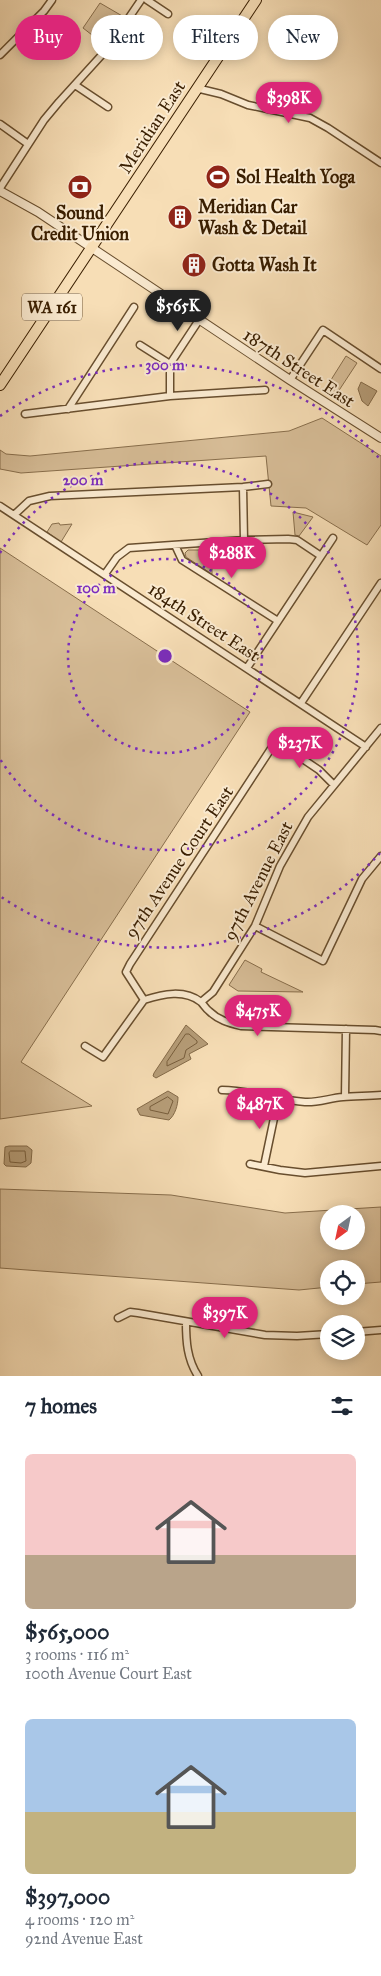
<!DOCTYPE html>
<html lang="en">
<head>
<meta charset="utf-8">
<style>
	body { margin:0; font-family:"IM FELL Great Primer",serif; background:#f2f2f3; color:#1f2937; height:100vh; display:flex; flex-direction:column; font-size:19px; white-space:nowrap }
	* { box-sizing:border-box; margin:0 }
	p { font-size:16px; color:#747a83 }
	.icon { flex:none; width:28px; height:28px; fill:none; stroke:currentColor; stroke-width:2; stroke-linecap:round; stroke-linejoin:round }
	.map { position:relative; height:1376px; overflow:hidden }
	.details { display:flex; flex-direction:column; background:#fff; flex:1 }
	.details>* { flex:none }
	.banner { position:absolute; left:15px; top:15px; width:351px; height:45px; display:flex; gap:10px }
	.needle { width:32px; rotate:213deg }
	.controls { position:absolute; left:320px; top:1205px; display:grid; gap:10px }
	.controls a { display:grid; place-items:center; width:45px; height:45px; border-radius:50%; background:#fff; box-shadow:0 2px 12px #0003; font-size:25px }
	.price { position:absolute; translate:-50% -42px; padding:0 11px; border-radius:18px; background:#db2777; color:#fff; font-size:16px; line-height:32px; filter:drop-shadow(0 1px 2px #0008) }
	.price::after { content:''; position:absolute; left:50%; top:30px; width:15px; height:11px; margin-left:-8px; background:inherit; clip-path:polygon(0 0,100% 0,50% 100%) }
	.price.active { background:#222; color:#fff }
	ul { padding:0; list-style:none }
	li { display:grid; align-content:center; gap:10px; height:265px; padding:0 25px }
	li span { display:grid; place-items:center; height:155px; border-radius:8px; color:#555 }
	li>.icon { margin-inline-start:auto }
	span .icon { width:90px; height:90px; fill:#fffc; stroke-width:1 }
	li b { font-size:21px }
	h2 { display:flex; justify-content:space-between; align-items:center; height:60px; padding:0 25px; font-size:21px }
	.chip { padding:0 18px; border-radius:22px; background:#fff; box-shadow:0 2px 12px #0003; font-size:18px; line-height:45px }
	.chip.active { background:#db2777; color:#fff }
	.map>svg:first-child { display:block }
</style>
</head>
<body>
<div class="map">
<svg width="381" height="1376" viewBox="0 0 381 1376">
	<rect width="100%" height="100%" fill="#f7deb6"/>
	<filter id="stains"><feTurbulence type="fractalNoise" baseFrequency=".004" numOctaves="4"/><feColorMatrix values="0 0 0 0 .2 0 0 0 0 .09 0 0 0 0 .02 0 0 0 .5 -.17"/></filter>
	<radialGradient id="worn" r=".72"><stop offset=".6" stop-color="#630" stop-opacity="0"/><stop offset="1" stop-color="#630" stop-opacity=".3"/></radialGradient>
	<path fill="#d7bd97" stroke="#886e4c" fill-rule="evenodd" d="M100,3L124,17L105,45L83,28Z
		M346,356L357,363L334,398L324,391Z
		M322,418L381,456V525L367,545L306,508L271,506L266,456L21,473L0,469V450L6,454L30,456L289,431Z
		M293,512L313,517L299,536L295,535Z
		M59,523L60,525L72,524L61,542L47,532L52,524Z
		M0,548L250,712L21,1062L92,1106L0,1119Z
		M188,550H212V574L186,557L185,553Z
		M245,960L262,969L261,972L303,992L238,991L229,985Z
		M0,1189L171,1195L285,1213L381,1207V1282L356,1284V1269H329V1287L299,1290L0,1268ZM329,1214H356V1241H329Z"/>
	<path fill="#b69d78" stroke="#846a48" d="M361,382L377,391L368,406L362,401L358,389Z
		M186,1025L208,1044L189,1054L191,1059L156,1078L153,1076L154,1073Z
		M168,1091L178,1097C178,1105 175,1115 169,1120L140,1115L137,1109Z
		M9,1146H27L32,1150L31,1163L26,1167L6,1166L4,1164L5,1147Z"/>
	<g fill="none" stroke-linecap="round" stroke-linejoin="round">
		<path stroke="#785e3c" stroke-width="1" d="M186,1034H189L197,1041V1043L186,1050L184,1058L167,1066V1062Z
			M168,1097L173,1101L168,1114L150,1110V1107Z
			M11,1151H25L26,1161L21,1163L10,1162L9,1153Z"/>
		<defs>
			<path id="minor" d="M147,0L168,14
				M0,55L44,11L52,0
				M75,85L108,107
				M196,88L221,94L248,105L310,118L328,128L381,163
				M0,124L28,144
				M0,188L44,120L59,102L109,47L141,0
				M140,345L170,364
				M290,380L323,330L381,369
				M170,396V364L199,320
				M68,409L134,307
				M25,414L170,396L265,390
				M243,487L244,540
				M0,506L366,747
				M14,515L29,501L50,496L243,487L268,484
				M175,545L182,560L278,621
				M105,574L117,557L129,548L244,540L288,539L297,540L321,556
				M247,668L333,538
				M301,703L381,583
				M255,926L323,961L362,879L381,856
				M144,1000L126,972L130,964L276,741L319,770L334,785
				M144,1000C163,994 184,989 201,1002C204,1005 206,1009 209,1011C218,1020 229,1023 241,1026L375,1030L381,1031
				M201,1002L213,992L255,926L280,866L308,817L381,728
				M85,1046L103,1057L144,1000
				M222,1090C250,1090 277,1100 305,1102C317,1103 330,1098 343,1097C355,1096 368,1096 381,1095
				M345,1097L346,1029
				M250,1164L280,1170L305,1173L381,1166
				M264,1166L278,1099
				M118,1318L130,1312L138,1313L265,1335L297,1336L329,1334
				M186,1322C186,1341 187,1359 198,1376
				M356,1332L381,1330"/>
			<path id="tertiary" d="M0,191L38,212L290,380L381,438"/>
			<path id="primary" d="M0,385L256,0"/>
		</defs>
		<use href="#minor" stroke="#684e2e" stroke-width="9"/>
		<use href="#tertiary" stroke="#684e2e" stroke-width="10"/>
		<use href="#primary" stroke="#391e00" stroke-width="12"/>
		<use href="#minor" stroke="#faead0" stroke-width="6"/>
		<use href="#tertiary" stroke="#faead0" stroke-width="8"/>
		<use href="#primary" stroke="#f7deb6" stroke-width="10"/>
	</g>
	<g fill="none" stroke="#7b2cbf" stroke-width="2.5" stroke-dasharray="2.5 5">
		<circle cx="165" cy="656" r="97"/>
		<path d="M0 553A194 194 0 1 1 0 759"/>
		<path d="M380 853A291 291 0 0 1 0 896M0 416A291 291 0 0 1 380 459"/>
	</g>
	<defs>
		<symbol id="stadium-disc" viewBox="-11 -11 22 22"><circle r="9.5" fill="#8f2418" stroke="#faead0"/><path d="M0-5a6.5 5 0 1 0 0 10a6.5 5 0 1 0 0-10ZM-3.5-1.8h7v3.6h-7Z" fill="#fff"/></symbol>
		<symbol id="bank-disc" viewBox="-11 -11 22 22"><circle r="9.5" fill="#8f2418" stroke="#faead0"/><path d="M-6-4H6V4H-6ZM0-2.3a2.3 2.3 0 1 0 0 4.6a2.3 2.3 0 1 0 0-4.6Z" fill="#fff"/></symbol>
		<symbol id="building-disc" viewBox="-11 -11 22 22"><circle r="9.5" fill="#8f2418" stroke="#faead0"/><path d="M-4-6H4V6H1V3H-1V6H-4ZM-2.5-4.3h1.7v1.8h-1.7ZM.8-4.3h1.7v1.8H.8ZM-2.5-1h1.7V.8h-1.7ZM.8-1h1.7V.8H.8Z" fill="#fff"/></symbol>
	</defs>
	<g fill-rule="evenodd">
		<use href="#stadium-disc" x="204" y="163" width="28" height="28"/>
		<use href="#bank-disc" x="66" y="173" width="28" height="28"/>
		<use href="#building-disc" x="166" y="203" width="28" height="28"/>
		<use href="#building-disc" x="180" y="251" width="28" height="28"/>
	</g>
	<g text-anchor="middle" stroke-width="4" stroke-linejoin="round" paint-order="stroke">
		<rect fill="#faead0" stroke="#735b3e" stroke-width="1" x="22" y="293.5" width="60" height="27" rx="4"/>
		<g font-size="16" font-weight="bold" fill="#391e00">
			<text x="52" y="313">WA 161</text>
		</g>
		<g font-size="18" fill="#391e00" stroke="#faead0">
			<text transform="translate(152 127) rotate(-57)" y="6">Meridian East</text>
			<text transform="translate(299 368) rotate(33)" y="6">187th Street East</text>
			<text transform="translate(204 622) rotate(33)" y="6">184th Street East</text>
			<text transform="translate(179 862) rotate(-56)" y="6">97th Avenue Court East</text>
			<text transform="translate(258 881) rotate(-63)" y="6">97th Avenue East</text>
		</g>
		<g font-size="18" font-weight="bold" fill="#391e00" stroke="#faead0" text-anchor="start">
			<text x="236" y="183">Sol Health Yoga</text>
			<text x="198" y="213">Meridian Car<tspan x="198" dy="21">Wash &amp; Detail</tspan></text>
			<text x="80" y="219" text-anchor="middle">Sound<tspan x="80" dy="21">Credit Union</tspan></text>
			<text x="212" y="271">Gotta Wash It</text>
		</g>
	</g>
	<circle cx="165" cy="656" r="8" fill="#7b2cbf" stroke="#faead0" stroke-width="2.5"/>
	<g font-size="15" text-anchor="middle" font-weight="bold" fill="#7b2cbf" stroke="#faead0" stroke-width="4" stroke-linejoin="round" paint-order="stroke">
		<text x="165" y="370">300 m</text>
		<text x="83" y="485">200 m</text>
		<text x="96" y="593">100 m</text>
	</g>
	<rect width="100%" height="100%" filter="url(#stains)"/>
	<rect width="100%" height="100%" fill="url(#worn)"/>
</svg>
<div class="controls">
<a><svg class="needle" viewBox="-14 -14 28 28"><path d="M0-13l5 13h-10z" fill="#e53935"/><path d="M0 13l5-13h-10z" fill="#747a83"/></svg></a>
<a><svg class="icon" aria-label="locate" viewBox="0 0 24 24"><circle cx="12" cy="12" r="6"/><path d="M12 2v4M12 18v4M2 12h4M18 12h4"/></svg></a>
<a><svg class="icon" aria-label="layers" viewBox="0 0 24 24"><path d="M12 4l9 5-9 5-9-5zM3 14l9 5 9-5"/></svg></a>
</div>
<b class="price" style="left:289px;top:124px">$398K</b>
<b class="price active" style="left:178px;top:332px">$565K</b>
<b class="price" style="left:232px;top:579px">$288K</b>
<b class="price" style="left:300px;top:769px">$237K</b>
<b class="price" style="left:258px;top:1037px">$475K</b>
<b class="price" style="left:260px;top:1130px">$487K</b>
<b class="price" style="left:225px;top:1339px">$397K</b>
<div class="banner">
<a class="chip active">Buy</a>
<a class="chip">Rent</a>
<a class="chip">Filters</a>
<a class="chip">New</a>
</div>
</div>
<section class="details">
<h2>7 homes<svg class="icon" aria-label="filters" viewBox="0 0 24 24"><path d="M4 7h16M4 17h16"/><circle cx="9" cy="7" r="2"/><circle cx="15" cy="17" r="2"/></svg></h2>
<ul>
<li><span style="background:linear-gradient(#f6c9c9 65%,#b9a48a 0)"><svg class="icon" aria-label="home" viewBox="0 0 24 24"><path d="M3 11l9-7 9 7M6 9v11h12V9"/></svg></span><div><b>$565,000</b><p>3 rooms · 116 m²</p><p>100th Avenue Court East</p></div></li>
<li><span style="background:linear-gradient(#a9c7e8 60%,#c2b280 0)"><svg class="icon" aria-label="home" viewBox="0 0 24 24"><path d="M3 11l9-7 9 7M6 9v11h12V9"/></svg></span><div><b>$397,000</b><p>4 rooms · 120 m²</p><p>92nd Avenue East</p></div></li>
</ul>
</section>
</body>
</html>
